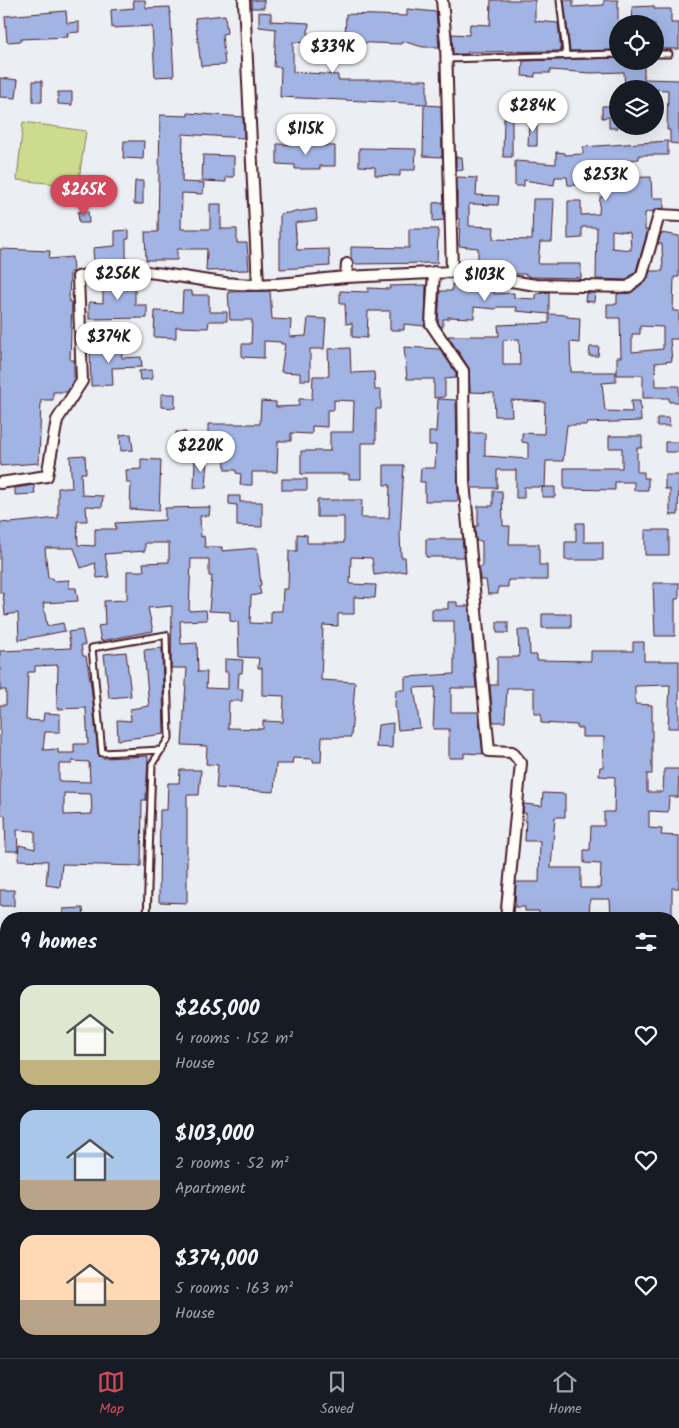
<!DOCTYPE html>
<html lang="en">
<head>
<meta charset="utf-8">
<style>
	body { margin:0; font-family:Kalam,sans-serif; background:#242831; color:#f1f3f6; height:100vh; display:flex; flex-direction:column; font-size:19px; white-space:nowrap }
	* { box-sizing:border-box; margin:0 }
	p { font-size:16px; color:#9ea1a6 }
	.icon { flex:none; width:28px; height:28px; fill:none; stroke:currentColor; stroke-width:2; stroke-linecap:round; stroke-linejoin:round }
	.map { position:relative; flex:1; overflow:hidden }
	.sheet { position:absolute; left:0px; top:912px; width:680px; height:446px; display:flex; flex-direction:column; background:#171b24; border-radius:20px 20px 0 0; box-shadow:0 5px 20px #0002 }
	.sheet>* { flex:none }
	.fabs { position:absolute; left:609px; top:15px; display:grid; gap:10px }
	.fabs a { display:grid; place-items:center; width:55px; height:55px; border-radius:50%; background:#171b24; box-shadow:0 5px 20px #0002; font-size:25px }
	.price { position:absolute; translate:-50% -42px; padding:0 11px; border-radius:18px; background:#fff; color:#222; font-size:16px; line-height:32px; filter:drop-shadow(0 1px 2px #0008) }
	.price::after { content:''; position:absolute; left:50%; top:30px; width:15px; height:11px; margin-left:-8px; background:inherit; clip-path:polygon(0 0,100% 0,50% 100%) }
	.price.current { background:#d1495b; color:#fff }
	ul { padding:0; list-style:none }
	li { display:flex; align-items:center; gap:15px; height:125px; padding:0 20px }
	li span { display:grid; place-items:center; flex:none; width:140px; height:100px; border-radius:15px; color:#555 }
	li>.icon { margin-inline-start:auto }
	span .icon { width:60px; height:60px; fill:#fffc; stroke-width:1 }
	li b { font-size:21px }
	h2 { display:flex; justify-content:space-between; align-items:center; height:60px; padding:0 20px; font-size:21px }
	.tabs { display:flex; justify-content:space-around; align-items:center; height:70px; border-top:1px solid #363941; background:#171b24; font-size:14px; color:#9ea1a6 }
	.tabs a { display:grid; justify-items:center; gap:2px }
	.tabs .current { color:#d1495b }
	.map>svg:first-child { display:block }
</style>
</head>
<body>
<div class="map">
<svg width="679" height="1358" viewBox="0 0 679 1358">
	<rect width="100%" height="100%" fill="#ebeef3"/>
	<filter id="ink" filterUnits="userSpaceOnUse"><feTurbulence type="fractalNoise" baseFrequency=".02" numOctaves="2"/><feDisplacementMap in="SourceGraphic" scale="10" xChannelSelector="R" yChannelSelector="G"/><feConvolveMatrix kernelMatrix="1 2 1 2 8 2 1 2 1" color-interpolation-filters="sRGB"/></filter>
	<g filter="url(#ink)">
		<path fill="#d5ddee" d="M674,949H679V1358H0V977H6V1352H674Z"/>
		<path fill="#cddb8e" stroke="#8c7d5c" d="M23,122L86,131L78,186L17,180Z"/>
		<path fill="#a2b4e3" stroke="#4a1f2b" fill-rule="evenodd" d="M133,0H145L146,8L170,7L174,76L155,77L152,26L112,28L111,10L134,8Z
			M251,0H264V8H251Z
			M491,0H535V21L558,23L561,51L468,52L467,54H453L452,34L469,35L470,24L490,25Z
			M564,0H573V7L604,5V0H618V50L570,51Z
			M654,6V9H671V23H679V49H656L655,24H633L632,7Z
			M407,9L436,12L439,47H423L402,41L401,44L345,42L346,14L407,16Z
			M66,11L67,23L79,22V32L67,33L68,37L21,39V41L7,42L5,16Z
			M259,12L271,13V21L309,23L307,43L293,42V72L338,75V80H427V104L280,97L281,67H274L276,29L259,27Z
			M225,15L227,33L222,34L225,65L201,66L195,18Z
			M618,58V61H644V79L679,80V144L670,143V130H667L668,90L646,89V87L625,89L624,72L591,73L550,70V73H535V77L522,76L523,61Z
			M0,78L18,80L16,98L0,97Z
			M33,81H42V102H33Z
			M58,92H72V105L58,104Z
			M424,105L441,106L442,157L423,156Z
			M602,106H618V128H609V117L602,118Z
			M188,113L243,117L244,138L183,134L182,182L204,183L203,194L182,193L181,229H210V204H221V229H237V243H247L249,270L206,271L207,249H177V260H146L145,232H158L160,115L188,116Z
			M504,118H512V157H503Z
			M529,120H537V146H528Z
			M124,141H144L143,159L123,158Z
			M668,141V155H639V159L620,161V178L651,177L652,198H664V208L645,213V230H648L636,271L626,280L596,279L597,227H582V238L568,239V201H581V215L599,214L600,197H603L602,175H585L584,185H568L567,177H555L554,185L524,180V186H515V161L556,164V152L565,153V155L583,154V147ZM612,230L630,232L631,250L612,248Z
			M277,144L335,146V166H320V169H295V165L277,164Z
			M359,148L416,149L415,170H400V176L375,175V167L359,166Z
			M203,155L234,156V177H226V182L202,181Z
			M456,157H462L463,170L456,171Z
			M457,177L477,178L476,195L499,196L498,205L469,204V226L494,227L493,239L532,240L533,199H554L552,242H540L538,264H581V278L531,277L524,274H512V270L478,269V248L459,246L460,219H457Z
			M135,181H143V204H134Z
			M443,202L444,220L433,221V203Z
			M316,209L317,220L295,223L297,250L329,249L330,266L280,269V214Z
			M88,211L89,223H79L78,212Z
			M409,229H438L437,263L354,264L351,258V247L409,248Z
			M129,230V239H126V264L94,265L93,248L115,246V231Z
			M661,233L679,236V277H674L673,311H679V339H670L672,361L655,363L656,386H679V402H669V398H643V375H617V357H621L620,318H607V304H617V294L632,292L647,280L650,271H663L662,244H658ZM640,326L663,327V349L632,352V334H640Z
			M0,249L50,251L49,259L72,257L73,272H70L69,302H72L70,360H74V381L67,392H53V400H41L39,463L0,466Z
			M117,277L135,279V305H147V318L89,319V302L103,303V279Z
			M452,284L495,286L494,294L514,293V298L536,299V294L549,292V314L516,311L517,307H497L496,309L474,307V318L448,317V319H443V327H441L438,322L440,291H452Z
			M426,285L425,326L404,324V330H390V311H368L367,338L352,337V323L346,324L345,304H340V291L368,292V288L390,289V286Z
			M183,291H192V295H209V312H227V321H209L208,328L176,327V338L154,337L155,311L182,312Z
			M270,291L272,319L291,320L290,337L306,336L308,318L326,319L324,349H310V380H300V373L281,372L285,344H281V342L264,341V358L242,357V344H251L252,320H230L228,292Z
			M586,293H595L594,302L585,301Z
			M549,314L567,315V317L580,318L579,343L570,342L571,372H616V382L602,383L605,411L632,412L631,401H640L641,421L587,423V425H567L563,461H546L545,487H524V498H516V470H497V488H471L470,433H485V456L528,459V443L522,442V433L544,434L545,402L511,400L512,416H495L494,393L470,392L469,368L448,336H499L498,325L549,323ZM519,339L520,365H503V340Z
			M121,347L122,358L141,357L142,367L112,368L113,385L91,386L90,348Z
			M404,347L440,349L456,373V378L445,379V397L434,398V379H407Z
			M590,347H599L598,356H589Z
			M350,348L351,373L374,372L375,390H381V409H376V443H361V479H349V474H301V451H330V432H353L354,401L334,400V410H327V427L312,426V434L291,433V441H278L277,472H252V485H240L241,474L236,473V470H225L224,439H208V424H260L261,401L276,402V407L299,406V399H312L313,376H329L328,349Z
			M152,370V379L140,380L139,371Z
			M161,394H175V408L161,407Z
			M438,399L456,400L458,501H425V482H420L421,468H435L436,445H429V432H436Z
			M657,418H669L670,426H657Z
			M176,432H186L185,453H176Z
			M131,434L133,450L121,451L120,435Z
			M609,436H642V448H637V472H644V478H648V490H634V482H615V490L564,489V468H622V448H609Z
			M665,442H679V452H665Z
			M85,455L86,473H81L82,495L103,496L102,507L86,506L87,521H77L78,545L95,546V529H116L115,523L165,520V508L210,507L209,516H200L201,537L204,536L205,547H222V551L257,548L261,585L259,586L261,594L251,596L250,623L271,624V611H282L283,589H288L289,551H297V534L307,535V543H344V517H317V500H362L361,518H389L390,485H384V465H404L400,534L401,557H405L406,571L374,575L372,558L351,557L350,584L376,585L375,598L354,597V614H338V626L323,625L321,680L355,682L351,737H322L321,762H313V759L293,758L292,764H276L274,792L216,788L218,765L206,764L207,746L182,745L187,668H171L172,606L148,608L153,631L101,641L98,626L105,625L104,601L127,600V571H144L143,563L169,562V543H145V551L105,554L109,577L97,578L95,563L81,568L74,548H45L48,578H52L53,581L69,580V588H76L78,601L43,603L47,626L63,623L65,631L19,640L18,613L5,615L3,593H0V522L10,523L58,518V488H72L70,456ZM191,559H209V576H212L209,611L230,612V621L238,622L239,657L259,658L258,668H262V695L284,696L283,722L263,721V729L228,728L229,701H242L243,689H238L239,673H242L243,660L225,659V672H228V689L206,688L207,672H198L197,643L181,644L180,621L207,620L206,610L189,611Z
			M195,458L208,459L206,488H194Z
			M141,459L161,460L159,511L130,509L131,483H127L126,470L141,469Z
			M665,475H679L678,515H670V489H665Z
			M282,479H307V490H282Z
			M34,485L35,494L15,495V488Z
			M542,487H555V497H542Z
			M493,491H502L503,526H510L509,544H539V565H547V580H508V587H498V594H488L486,580H480L479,567H482V541H476L475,526H478V506H493Z
			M229,496H240V502H262V527L237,526V505L229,504Z
			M576,523H584V542H603V560H565V542H576Z
			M645,530H669V555H645Z
			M426,539H462L464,557H426Z
			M653,583H679V599H675V636H655Z
			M448,602H457V606H469L476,688H451V712H478L483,754L464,753V758H449V729H433L435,687L414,688L420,728L398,730L395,704L396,690H405V677L454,674V621H432V609H448Z
			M542,614H571V628H542Z
			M497,622H508V633H497Z
			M82,630L85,645H81L83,656H86L91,685L98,755L103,758L148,756L146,800H142L141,866L62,864L60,887L46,885L48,861L18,860L19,845L35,849V831L17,830L18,851H6L5,815H0V705H6V690H0V651L71,648L68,632ZM58,665L57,709L86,708L88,744H74V753H58V749L43,750L45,732H60V714L44,713L43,721L26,720L28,672H35V666ZM72,761L89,762L90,782L59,781V764H72ZM64,793L91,794L92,814L64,815Z
			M518,630H529L530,655H537V660L591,661V651H633V642H644V661H679V728H668L670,685L635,686V704L652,705V774H647V792H663L664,769H679L678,797H669L668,812L649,811V828L662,829L661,835L679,836V888H672V916H653V919L611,917L610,899H590L589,919H539V911H525V907H515L516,882H539L540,841H525L526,813H523L524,804L542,806L543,793L565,794V817H555L551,868H581V888H600L601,864L584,863V850H590L591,826H604V812H614L615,777L599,776L600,767H603L604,737H582V728H577V725L541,723V714H534V688H507L505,722H493L490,685H497V657H519Z
			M162,648L164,734L118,740L117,720L131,721L130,709L149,706L144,650Z
			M126,652L131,696L109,698L104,654Z
			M393,723L392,748L376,747L378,725Z
			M180,770H201L199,795H187V903L159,902L160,810H167L168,783H179Z
			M0,890H14V906H0Z
			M83,908L84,919H63V909Z"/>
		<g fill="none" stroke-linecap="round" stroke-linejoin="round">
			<defs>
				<path id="lane" d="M560,0L566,54
					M655,54H669
					M446,59L618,54
					M147,919L152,764L169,738L166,635L92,648L102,753L162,750"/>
				<path id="street" d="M244,0L258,285
					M442,0L446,43L452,272
					M347,264L346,277L452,272L536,285L628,287L642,275L659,215L679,216
					M434,272L431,324L463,371L464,482L489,751L512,752L521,763L506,919
					M0,483L47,476L57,420L82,381L78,277C129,260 185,281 236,284C273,287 310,280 346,277
					M0,951L6,950
					M674,1179H679"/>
				<path id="secondary" d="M674,949H679
					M0,977H6"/>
			</defs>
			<use href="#lane" stroke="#4a1f2b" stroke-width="9"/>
			<use href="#street" stroke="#4a1f2b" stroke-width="14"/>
			<use href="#secondary" stroke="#4a1f2b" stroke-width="18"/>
			<use href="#lane" stroke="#fdfcf7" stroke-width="5"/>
			<use href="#street" stroke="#fdfcf7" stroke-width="10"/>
			<use href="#secondary" stroke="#fdfcf7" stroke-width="14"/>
			<defs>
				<path id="rail" d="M674,1277L679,1271
					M605,1358L610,1352"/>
			</defs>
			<use href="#rail" stroke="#4a1f2b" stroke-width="5"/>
			<use href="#rail" stroke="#fdfcf7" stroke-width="3" stroke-dasharray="9" stroke-linecap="butt"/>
		</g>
	</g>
</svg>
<div class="fabs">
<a><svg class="icon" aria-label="locate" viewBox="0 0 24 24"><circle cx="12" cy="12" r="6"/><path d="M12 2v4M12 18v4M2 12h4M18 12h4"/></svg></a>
<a><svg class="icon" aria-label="layers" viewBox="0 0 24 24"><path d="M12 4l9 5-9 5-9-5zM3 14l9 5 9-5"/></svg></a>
</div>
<b class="price" style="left:333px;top:74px">$339K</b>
<b class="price" style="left:533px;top:133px">$284K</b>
<b class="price" style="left:306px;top:156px">$115K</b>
<b class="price" style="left:606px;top:202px">$253K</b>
<b class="price current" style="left:84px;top:217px">$265K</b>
<b class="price" style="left:118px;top:301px">$256K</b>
<b class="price" style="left:485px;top:302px">$103K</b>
<b class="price" style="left:109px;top:364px">$374K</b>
<b class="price" style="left:201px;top:473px">$220K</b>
<section class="sheet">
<h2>9 homes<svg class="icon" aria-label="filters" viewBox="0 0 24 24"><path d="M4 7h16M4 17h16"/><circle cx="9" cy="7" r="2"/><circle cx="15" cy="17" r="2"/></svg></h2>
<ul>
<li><span style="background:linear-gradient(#dfe7d0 75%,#c2b280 0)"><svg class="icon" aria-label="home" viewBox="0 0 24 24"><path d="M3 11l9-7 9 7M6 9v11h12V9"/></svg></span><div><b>$265,000</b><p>4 rooms · 152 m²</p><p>House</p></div><svg class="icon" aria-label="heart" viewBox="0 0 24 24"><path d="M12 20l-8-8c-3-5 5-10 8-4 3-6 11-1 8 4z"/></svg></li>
<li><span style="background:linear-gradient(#a9c7e8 70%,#b9a48a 0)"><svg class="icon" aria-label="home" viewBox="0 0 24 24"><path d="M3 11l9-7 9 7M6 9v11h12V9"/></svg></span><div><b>$103,000</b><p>2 rooms · 52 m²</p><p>Apartment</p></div><svg class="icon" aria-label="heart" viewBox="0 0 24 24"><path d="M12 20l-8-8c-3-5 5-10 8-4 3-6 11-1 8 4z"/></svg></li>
<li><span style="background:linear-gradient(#ffd9b3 65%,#b9a48a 0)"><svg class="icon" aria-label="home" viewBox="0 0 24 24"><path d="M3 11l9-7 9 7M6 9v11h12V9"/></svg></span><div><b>$374,000</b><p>5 rooms · 163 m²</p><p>House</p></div><svg class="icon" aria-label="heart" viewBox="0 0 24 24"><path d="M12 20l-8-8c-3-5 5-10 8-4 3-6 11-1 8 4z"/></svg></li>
</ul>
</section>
</div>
<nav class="tabs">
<a class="current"><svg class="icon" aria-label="map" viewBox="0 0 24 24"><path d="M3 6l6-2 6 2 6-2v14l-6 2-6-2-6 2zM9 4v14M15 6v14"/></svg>Map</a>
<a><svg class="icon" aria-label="saved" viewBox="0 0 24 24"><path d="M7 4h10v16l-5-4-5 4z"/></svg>Saved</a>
<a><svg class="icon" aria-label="home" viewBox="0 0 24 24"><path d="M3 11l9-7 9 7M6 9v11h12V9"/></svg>Home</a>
</nav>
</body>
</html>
